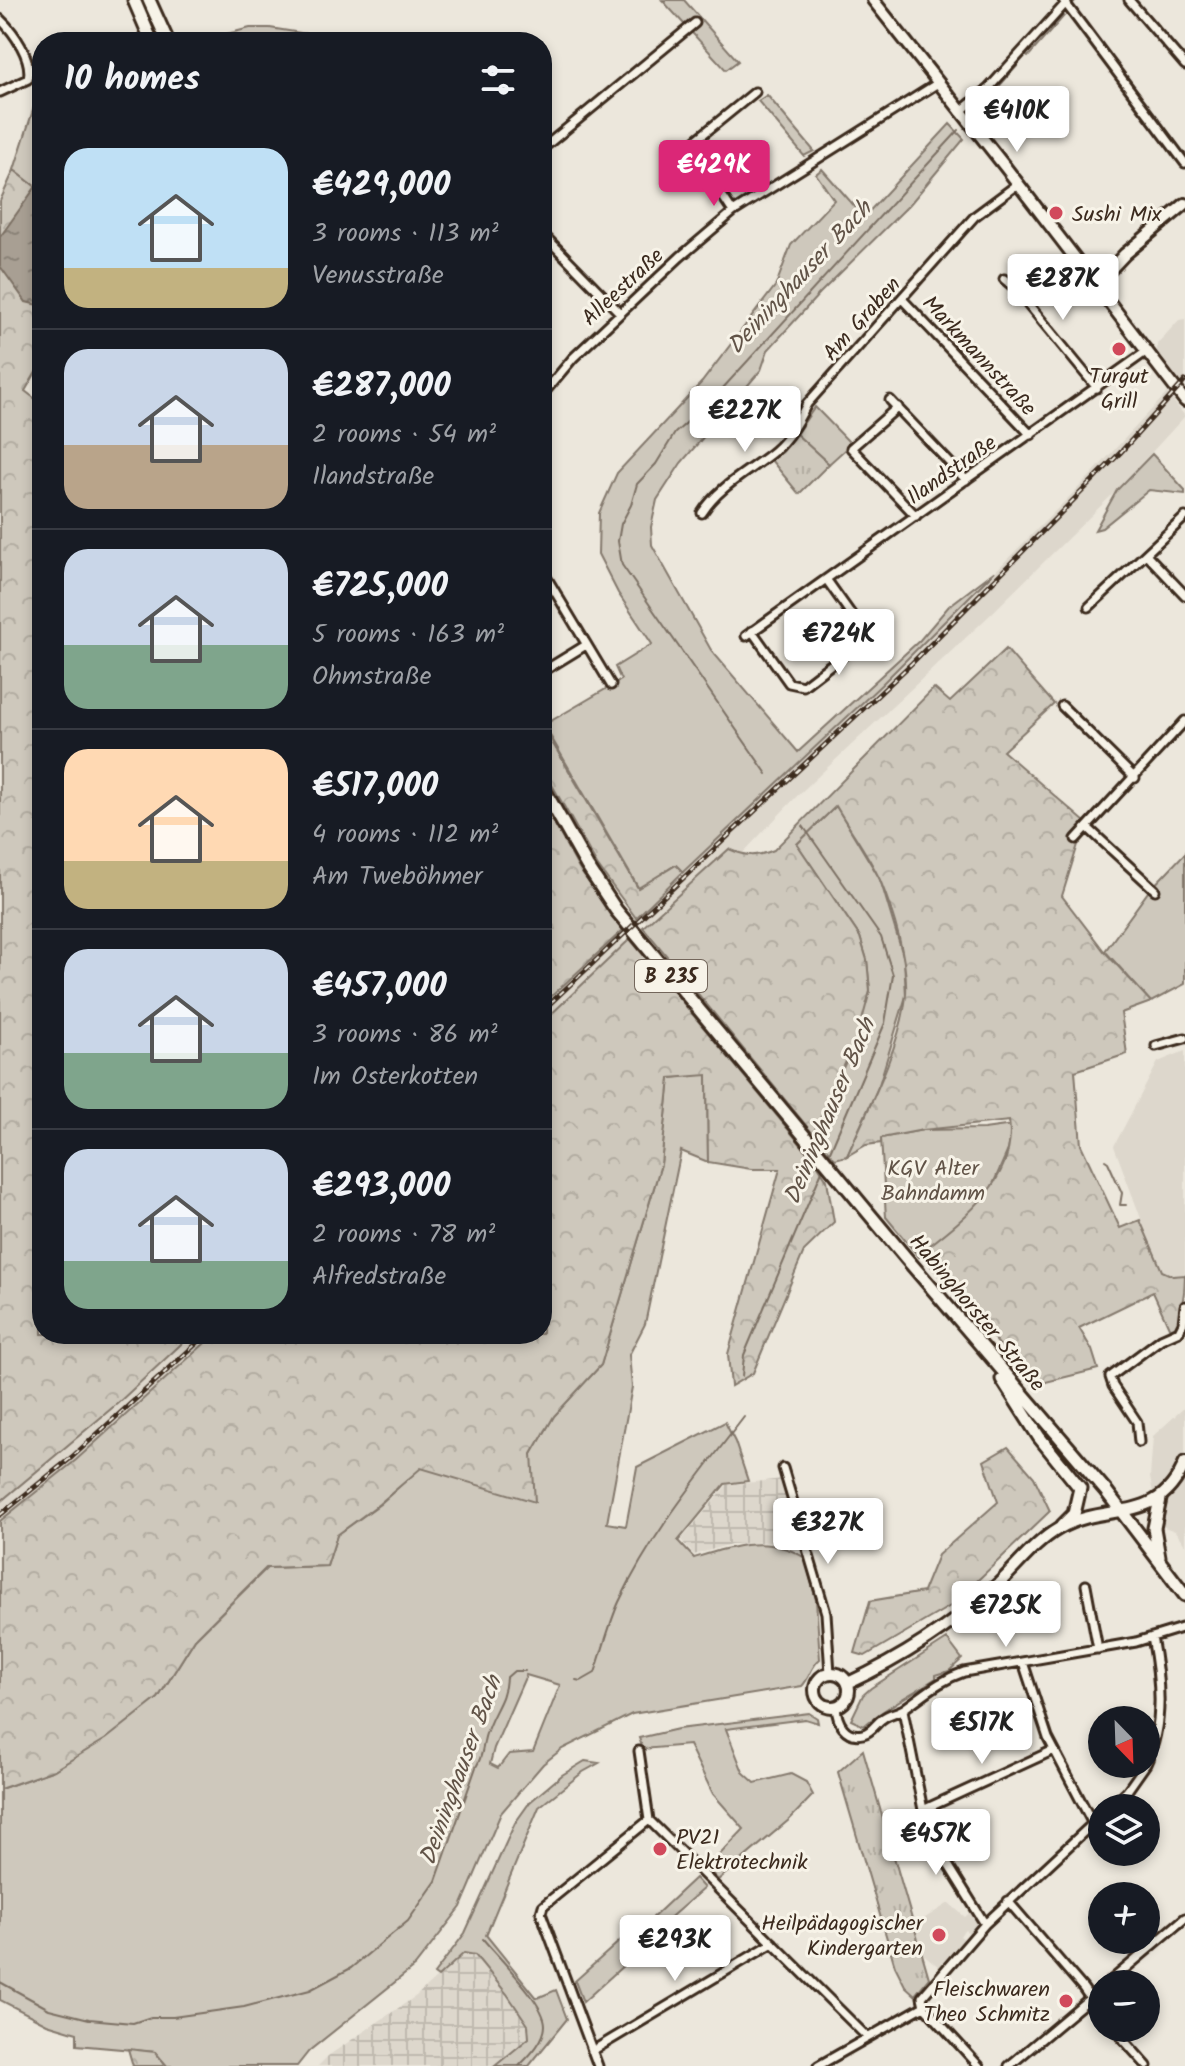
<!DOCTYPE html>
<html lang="en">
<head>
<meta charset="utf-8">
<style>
	body { margin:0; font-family:Kalam,sans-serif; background:#242831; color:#f1f3f6; height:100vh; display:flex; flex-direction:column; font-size:30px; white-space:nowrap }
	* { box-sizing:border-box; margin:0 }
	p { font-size:26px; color:#9ea1a6 }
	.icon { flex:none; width:44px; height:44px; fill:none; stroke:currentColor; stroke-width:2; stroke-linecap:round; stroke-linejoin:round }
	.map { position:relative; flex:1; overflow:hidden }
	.sheet { position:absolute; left:32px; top:32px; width:520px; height:1312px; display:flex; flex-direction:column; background:#171b24; border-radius:32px; box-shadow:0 4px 12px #0003 }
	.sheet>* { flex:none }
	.needle { width:52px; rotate:157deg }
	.buttons { position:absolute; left:1088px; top:1706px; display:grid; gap:16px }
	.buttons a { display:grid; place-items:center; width:72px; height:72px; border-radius:50%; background:#171b24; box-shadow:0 4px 12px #0003; font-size:40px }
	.price { position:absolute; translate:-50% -68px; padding:0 18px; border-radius:8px; background:#fff; color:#222; font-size:26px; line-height:52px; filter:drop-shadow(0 2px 4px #0008) }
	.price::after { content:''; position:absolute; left:50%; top:48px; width:24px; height:18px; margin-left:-12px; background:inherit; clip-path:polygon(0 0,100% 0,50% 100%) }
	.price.on { background:#db2777; color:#fff }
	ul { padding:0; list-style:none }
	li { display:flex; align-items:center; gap:24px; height:200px; padding:0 32px }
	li+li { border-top:2px solid #363941 }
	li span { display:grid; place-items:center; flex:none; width:224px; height:160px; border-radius:24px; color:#555 }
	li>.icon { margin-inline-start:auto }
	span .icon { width:96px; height:96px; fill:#fffc; stroke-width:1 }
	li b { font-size:34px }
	h2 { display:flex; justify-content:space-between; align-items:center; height:96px; padding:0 32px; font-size:34px }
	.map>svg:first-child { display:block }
</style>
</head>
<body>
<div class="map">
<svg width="1185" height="2066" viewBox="0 0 1185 2066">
	<defs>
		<pattern id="industrial-grid" width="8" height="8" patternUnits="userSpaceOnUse" patternTransform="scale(2)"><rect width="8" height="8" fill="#ddd7cc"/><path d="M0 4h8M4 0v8" fill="none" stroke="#bfb9af"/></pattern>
		<pattern id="forest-crowns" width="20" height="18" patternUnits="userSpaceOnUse" patternTransform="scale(2)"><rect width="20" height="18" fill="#cec8bc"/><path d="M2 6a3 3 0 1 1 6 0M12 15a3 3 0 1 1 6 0" fill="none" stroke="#b2aca1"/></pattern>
		<pattern id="park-tufts" width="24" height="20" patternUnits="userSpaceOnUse" patternTransform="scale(2)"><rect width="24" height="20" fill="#cec8bc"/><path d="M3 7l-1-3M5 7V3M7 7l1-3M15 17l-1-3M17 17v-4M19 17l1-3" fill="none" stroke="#b2aca1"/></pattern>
		<pattern id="water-ripples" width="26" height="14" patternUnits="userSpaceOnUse" patternTransform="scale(2)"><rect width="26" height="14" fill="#a89f93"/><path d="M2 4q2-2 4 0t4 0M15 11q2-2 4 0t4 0" fill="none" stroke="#8a8277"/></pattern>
	</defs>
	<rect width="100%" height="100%" fill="#ece7dc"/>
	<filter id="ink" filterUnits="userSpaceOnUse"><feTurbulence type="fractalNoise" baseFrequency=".0125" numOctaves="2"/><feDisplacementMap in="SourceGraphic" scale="16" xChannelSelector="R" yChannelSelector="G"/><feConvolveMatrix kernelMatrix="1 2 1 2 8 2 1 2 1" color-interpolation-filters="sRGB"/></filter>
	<g filter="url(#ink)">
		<path fill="#ddd7cc" d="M1185,319V388L1157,351V344L1179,320Z
			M1167,393L1185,416L1117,490L991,614L796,797L741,855L729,849L647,923L639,915L916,651L1090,476Z
			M618,935L626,943L542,1023V1003L601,946Z
			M1185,1051V1275L1173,1276L1167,1274L1159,1267L1114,1146L1158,1062Z
			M192,1334H215L76,1460L0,1521V1502L118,1403Z
			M1185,1407V1545L1175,1531L1159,1525L1150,1477L1153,1436Z
			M949,1903L965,1917L971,1911L979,1922L969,1933L965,1930L962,1933L960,1936L964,1939L939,1967L922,1953L914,1925Z"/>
		<path fill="url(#industrial-grid)" d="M783,1479L798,1529L773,1533L771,1542L731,1544L694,1555L681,1540L727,1485Z
			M464,1953L474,1955L507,1994L528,2025L529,2037L495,2066H318L328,2056L416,1996Z"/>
		<path fill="#cec8bc" stroke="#84796d" stroke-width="2" fill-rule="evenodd" d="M662,0H684L738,61L726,70Z
			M1061,14L1064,16L1028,57L1024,54Z
			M250,28H270L357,42H280L256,39L240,42H195Z
			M767,95L814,151L804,156L758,101Z
			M42,100V250L41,191L14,170L35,104Z
			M950,124L964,139L910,204L820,293L768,350L761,370L681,463L657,500L651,527L652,545L711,650L798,752L920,640L949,606L995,571L881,685L683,872L675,865L639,889L544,725L621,680L615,667L652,644L618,593L598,554L599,513L617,473L702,382L776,285L791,245L834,200L816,174L822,169L864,217Z
			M815,407L851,444L829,464L796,434Z
			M1152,454L1185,490V494L1149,490L1102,528L1095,530L1117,490Z
			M836,806L880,879L904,959L906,996L879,1085L847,1156L835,1159L813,1134L835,1084L870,991L867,960L860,937L797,844Z
			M1185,853V984L1151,1002L1105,951L1148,892Z
			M707,1074L708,1162L681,1151L645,1324L629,1355L632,1387L607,1523L626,1526L637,1467L725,1422L735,1442L748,1481L725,1484L678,1541L694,1558C733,1546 769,1534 805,1558L816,1600L820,1659C811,1666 810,1678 802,1686L632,1714L562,1749L543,1764L501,1813L461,1907L415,1966L309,2051L297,2066H167L155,2052L77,2045V2033L47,2024L0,2000V1789L54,1770L158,1698L195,1639L267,1568L327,1566L337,1535L380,1504L421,1467L532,1454L554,1416L601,1365L661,1164L670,1078ZM526,1675L560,1685L533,1752L509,1754L498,1768L490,1764L494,1748Z
			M1013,1125L1008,1150L987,1198L919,1257L886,1217L881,1138L923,1130L984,1129Z
			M947,1639L962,1659L949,1671L936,1675V1678C913,1694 886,1706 864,1726L851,1720L863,1695L871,1688Z
			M809,1713L817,1718L818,1723L805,1719L726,1729L743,1772L755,1783L791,1774L806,1782L813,1795L790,1819L718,1880L707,1868L744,1829L713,1794L689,1745L643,1749L639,1738L678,1729Z
			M585,1761L599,1763L583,1772L539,1807L486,1935L537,1998L556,1990L567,2019L529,2066H495L529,2038L528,2025L507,1994L475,1955L464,1953L438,1977L434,1974L465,1933L515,1823L530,1802L562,1775Z
			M695,1878L704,1888L665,1922L667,1926L583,2002L575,1981L621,1940L633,1936Z"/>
		<path fill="url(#forest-crowns)" stroke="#84796d" stroke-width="2" d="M14,170L41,191L42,362L25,391L42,404V1334H192L118,1403L0,1502V201Z
			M1006,649L1054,704L1003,751L1085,822L1062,896L1104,951L1151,1002L1121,1013L1127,1054L1075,1071L1081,1145L1120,1228L1140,1220L1162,1271L1173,1276L1185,1275C1185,1289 1182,1324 1171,1332L1153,1292L1079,1328L1092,1350L1098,1369L1034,1385L920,1253C961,1221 1018,1180 1009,1121L923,1130L881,1138V1143L866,1145L847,1156C867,1112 903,1041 906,994C908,960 893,912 880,880C869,855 850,830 836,806L797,844L860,937L867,960L870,991L858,1035L813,1134L643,927L729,849C747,857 757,857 774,850L934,688L950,702Z
			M542,725L638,888L676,865L683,872L636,918L597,865L542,767Z
			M542,801L579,869L623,930L542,1005Z
			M630,939L817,1164L827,1180L834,1222L804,1251L753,1373L731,1386L728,1354L780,1169H751L708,1162L707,1075L670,1078L661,1164L601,1365L554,1416L532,1454L535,1502L421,1468L379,1504L337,1535L327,1566L266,1568L195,1639L158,1698L106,1739L54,1770L0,1789V1521L76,1460L215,1334H542V1023Z
			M1008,1447L1034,1477L1050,1511L952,1605L865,1656L855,1653L870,1601L923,1592L938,1555L998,1502L984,1461Z
			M128,2049L155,2052L167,2066H133Z"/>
		<path fill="url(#park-tufts)" stroke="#84796d" stroke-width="2" d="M796,434L829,464L799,494L771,460Z
			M863,1750L929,1978L915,1995L905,1986L895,1966L838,1772Z"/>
		<path fill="url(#water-ripples)" stroke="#7c7064" stroke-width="2" d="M42,178V306L26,302L0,266V237Z"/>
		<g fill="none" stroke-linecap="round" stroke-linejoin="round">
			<path stroke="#7c7064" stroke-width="2" d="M1073,3L1076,0
				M1025,56L1064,13
				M994,92L1018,65
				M975,113L989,97
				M767,774L622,565L618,541L621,524L631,505L637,484L656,464L675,433L712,400L959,130
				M803,826L881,937L893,975L885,1023L828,1156
				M1105,1160L1108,1162L1122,1193L1120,1205H1126
				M742,1376L744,1355L824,1166
				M576,1680L581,1681L595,1673C603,1649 609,1624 619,1602C651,1534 699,1476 744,1417
				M483,1939C498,1957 545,2003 545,2025C545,2041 529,2056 519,2066
				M0,1982L49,2009L89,2019L133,2023L151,2017H173L244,2007L310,1990L351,1968L408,1921L436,1881L476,1767C483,1756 482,1749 485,1737C491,1713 505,1702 506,1678L514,1671H525"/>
			<defs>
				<path id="street" d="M1063,0L1185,163
					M1129,0L1185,65
					M0,19C14,32 33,59 28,79L0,92
					M960,112L988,89L1067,2
					M542,149L695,23
					M733,212L710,177L687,150L696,140L755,92
					M542,233L620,313
					M1004,279L1015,288L1097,388
					M902,299L1031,435
					M542,395L573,358L680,257L733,212L938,83
					M890,400L966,480
					M898,407L851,448L916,516
					M702,513C720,485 750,471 774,451C789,438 798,421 807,404L975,216L1018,184
					M1146,554L1185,595
					M542,570L611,685
					M1089,607L1185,517
					M752,631L789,683L803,686L859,643L863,636L858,624L826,579
					M746,636L1147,351
					M542,672L586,645
					M1062,706L1135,778
					M1088,828L1155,890
					M1076,839L1185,721
					M1156,1046L1185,1038
					M1139,1442L1137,1422L1113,1386L1110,1377L1161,1339L1179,1331L1183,1323L1185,1306
					M783,1468L826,1613L830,1673
					M1086,1585L1098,1649
					M1023,1662L1048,1738L1093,1824
					M836,1707C837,1722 845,1738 863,1734C872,1732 875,1724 882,1719C889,1713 898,1713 905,1708C925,1694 940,1680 964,1672L1136,1642L1185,1627
					M903,1710L923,1810L942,1855L985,1924
					M639,1751L649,1820L867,2037
					M1146,1764C1165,1723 1160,1679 1152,1637
					M1109,1808L1127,1791L1146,1764
					M923,1810L1054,1750
					M1008,1901L1083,1988L1102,2015
					M1107,1984L1185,1918
					M924,2006L922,1997L985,1924L1102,1815
					M924,2006L979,2066
					M1113,2028L1147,2066
					M592,2051L773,1943
					M598,2066L541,1913L543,1906L649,1820
					M818,2066L924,2006
					M1009,2066L1102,1988"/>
				<path id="secondary" d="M873,0L1006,168L1185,401
					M1095,286L1125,254L1185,204
					M815 1690a17 17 0 1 1 34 0a17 17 0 1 1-34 0Z
					M848,1683C902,1658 951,1626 995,1587C1016,1568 1034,1543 1058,1529C1108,1500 1159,1527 1185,1462"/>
				<path id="primary" d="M134,0L152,42
					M149,0L168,42
					M542,786L587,866L616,910L906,1258L1106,1491L1185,1595
					M1002,1379L1039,1437L1080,1488L1074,1514L1062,1526
					M1159,1557L1154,1528L1160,1499"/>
			</defs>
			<use href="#street" stroke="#3b2a1e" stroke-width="13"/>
			<use href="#secondary" stroke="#3b2a1e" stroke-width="16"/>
			<use href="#primary" stroke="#3b2a1e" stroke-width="17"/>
			<use href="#street" stroke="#f7f3e8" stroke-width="7"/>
			<use href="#secondary" stroke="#f7f3e8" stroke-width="10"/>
			<use href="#primary" stroke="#f7f3e8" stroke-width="11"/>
			<defs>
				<path id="rail" d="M542,1011L912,663L1120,453L1185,381
					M0,1515L72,1457L207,1334"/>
			</defs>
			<use href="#rail" stroke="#3b2a1e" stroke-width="5"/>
			<use href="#rail" stroke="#f7f3e8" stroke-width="2" stroke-dasharray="6" stroke-linecap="butt"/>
		</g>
	</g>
	<g fill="#d1495b" stroke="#f7f3e8" stroke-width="3">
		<circle cx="1056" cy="213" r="8"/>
		<circle cx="1119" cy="349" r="8"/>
		<circle cx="660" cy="1849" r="8"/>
		<circle cx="939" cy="1935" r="8"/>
		<circle cx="1066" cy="2001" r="8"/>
	</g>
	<g text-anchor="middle" stroke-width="6" stroke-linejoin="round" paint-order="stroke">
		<rect fill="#f7f3e8" stroke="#73665b" stroke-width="2" x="635" y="960" width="72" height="32" rx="6"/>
		<g font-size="20" font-weight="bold" fill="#3b2a1e">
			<text x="671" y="983">B 235</text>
		</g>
		<g font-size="22" fill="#3b2a1e" stroke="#f7f3e8" text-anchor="start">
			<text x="1072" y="221">Sushi Mix</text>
			<text x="1119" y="383" text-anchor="middle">Turgut<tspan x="1119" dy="25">Grill</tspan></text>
			<text x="676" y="1844">PV21<tspan x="676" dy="25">Elektrotechnik</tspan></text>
			<text x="923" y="1930" text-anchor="end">Heilpädagogischer<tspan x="923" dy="25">Kindergarten</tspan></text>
			<text x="1050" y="1996" text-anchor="end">Fleischwaren<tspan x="1050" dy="25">Theo Schmitz</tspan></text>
		</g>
		<g font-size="22" fill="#3b2a1e" stroke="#f7f3e8">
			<text transform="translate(622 286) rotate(-43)" y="8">Alleestraße</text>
			<text transform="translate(861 318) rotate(-48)" y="8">Am Graben</text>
			<text transform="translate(980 355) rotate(47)" y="8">Markmannstraße</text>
			<text transform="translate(951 469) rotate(-35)" y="8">Ilandstraße</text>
			<text transform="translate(978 1312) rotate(50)" y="8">Habinghorster Straße</text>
		</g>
		<g font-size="22" fill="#605246" stroke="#f7f3e8">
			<text x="933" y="1175">KGV Alter<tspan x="933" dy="25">Bahndamm</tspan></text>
		</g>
		<g font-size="24" font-style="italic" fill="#615347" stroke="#f7f3e8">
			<text transform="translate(799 277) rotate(-47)" y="8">Deininghauser Bach</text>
			<text transform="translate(829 1111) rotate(-67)" y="8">Deininghauser Bach</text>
			<text transform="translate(460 1770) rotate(-70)" y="8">Deininghauser Bach</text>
		</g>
	</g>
</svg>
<div class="buttons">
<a><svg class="needle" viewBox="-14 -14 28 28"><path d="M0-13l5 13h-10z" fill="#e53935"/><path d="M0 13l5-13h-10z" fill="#9ea1a6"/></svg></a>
<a><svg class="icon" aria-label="layers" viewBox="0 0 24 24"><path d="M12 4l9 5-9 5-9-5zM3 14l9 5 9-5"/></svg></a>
<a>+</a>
<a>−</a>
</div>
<b class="price" style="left:1017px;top:154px">€410K</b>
<b class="price on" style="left:714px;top:208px">€429K</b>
<b class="price" style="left:1063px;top:322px">€287K</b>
<b class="price" style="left:745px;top:454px">€227K</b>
<b class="price" style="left:839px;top:677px">€724K</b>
<b class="price" style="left:828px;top:1566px">€327K</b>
<b class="price" style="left:1006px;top:1649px">€725K</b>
<b class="price" style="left:982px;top:1766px">€517K</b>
<b class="price" style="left:936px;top:1877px">€457K</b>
<b class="price" style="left:675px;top:1983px">€293K</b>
<section class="sheet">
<h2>10 homes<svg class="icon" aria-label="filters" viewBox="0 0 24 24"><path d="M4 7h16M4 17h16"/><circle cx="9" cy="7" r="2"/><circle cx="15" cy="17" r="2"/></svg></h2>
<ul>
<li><span style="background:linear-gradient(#bfe0f5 75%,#c2b280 0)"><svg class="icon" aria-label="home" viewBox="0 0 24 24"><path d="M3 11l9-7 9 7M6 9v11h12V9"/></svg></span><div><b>€429,000</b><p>3 rooms · 113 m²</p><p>Venusstraße</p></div></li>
<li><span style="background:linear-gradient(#c9d6e8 60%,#b9a48a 0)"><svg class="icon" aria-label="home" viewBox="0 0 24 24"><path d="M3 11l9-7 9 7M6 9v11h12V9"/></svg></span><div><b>€287,000</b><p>2 rooms · 54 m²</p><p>Ilandstraße</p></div></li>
<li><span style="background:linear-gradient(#c9d6e8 60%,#7fa58c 0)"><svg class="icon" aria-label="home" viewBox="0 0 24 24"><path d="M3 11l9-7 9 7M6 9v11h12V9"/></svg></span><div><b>€725,000</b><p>5 rooms · 163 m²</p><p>Ohmstraße</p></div></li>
<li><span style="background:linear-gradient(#ffd9b3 70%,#c2b280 0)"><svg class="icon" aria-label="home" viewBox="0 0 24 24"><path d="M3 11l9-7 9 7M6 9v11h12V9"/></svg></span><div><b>€517,000</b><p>4 rooms · 112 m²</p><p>Am Tweböhmer</p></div></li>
<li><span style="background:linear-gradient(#c9d6e8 65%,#7fa58c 0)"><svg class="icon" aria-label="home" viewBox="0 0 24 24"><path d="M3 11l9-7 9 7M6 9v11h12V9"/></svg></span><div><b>€457,000</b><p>3 rooms · 86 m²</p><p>Im Osterkotten</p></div></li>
<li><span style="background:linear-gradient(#c9d6e8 70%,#7fa58c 0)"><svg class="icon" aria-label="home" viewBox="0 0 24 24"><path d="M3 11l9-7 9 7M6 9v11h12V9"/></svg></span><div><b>€293,000</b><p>2 rooms · 78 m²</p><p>Alfredstraße</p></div></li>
</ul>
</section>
</div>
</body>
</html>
